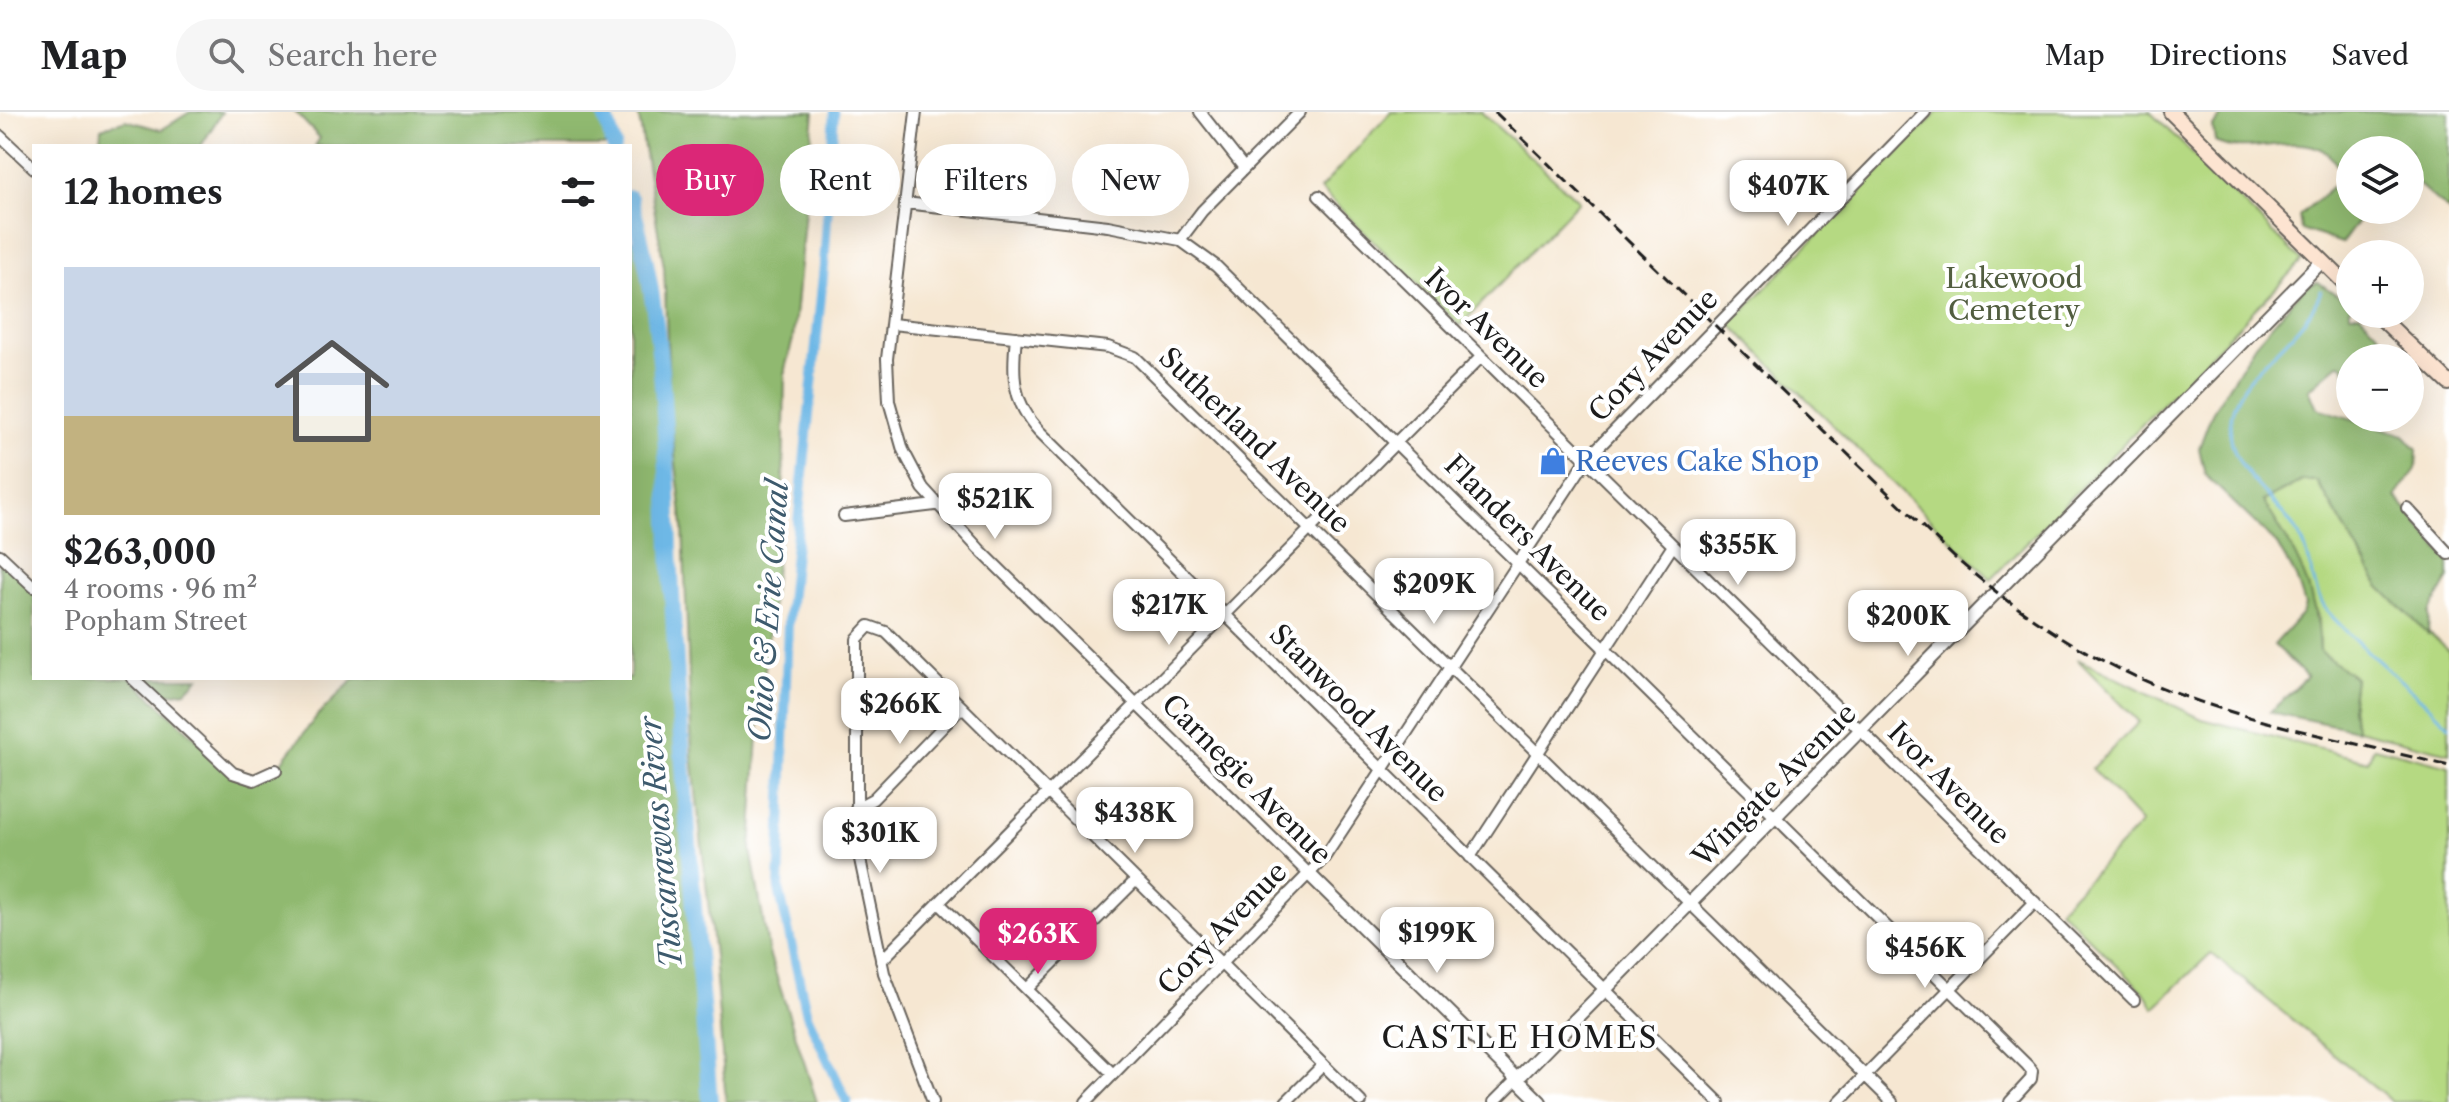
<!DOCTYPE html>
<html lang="en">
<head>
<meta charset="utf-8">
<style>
	body { margin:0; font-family:"Libre Caslon Text",serif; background:#f6f6f6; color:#202124; height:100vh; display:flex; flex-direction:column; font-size:30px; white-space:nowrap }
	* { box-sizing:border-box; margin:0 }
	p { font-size:26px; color:#757577 }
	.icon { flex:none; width:44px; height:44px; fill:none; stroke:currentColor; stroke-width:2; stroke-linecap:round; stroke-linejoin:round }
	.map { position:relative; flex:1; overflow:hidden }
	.details { position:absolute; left:32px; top:32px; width:600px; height:536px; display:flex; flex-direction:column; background:#fff; border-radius:0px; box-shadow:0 8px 32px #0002 }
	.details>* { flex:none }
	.guide { position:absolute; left:656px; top:32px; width:760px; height:72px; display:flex; gap:16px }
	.buttons { position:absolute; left:2336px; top:24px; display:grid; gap:16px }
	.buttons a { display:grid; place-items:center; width:88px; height:88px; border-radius:50%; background:#fff; box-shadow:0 8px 32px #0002; font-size:40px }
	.price { position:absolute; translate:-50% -68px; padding:0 18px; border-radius:16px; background:#fff; color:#222; font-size:26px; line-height:52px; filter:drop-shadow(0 2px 4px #0008) }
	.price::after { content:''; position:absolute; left:50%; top:48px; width:24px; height:18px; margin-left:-12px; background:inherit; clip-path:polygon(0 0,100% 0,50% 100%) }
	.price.selected { background:#db2777; color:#fff }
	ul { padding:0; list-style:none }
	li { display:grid; align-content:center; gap:16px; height:424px; padding:0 32px }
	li+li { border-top:2px solid #e0e0e0 }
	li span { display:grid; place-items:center; height:248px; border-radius:0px; color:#555 }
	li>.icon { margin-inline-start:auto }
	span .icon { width:144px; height:144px; fill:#fffc; stroke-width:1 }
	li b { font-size:34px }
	h2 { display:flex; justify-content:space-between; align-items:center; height:96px; padding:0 32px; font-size:34px }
	.chip { padding:0 28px; border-radius:36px; background:#fff; box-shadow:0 8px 32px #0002; font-size:28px; line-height:72px }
	.chip.selected { background:#db2777; color:#fff }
	header { display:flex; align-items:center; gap:48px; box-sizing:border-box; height:112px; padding:0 40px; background:#fff; border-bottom:2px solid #e0e0e0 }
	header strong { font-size:38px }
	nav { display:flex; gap:44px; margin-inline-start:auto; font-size:28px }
	.search { width:560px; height:72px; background:#f6f6f6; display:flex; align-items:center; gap:20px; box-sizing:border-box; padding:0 28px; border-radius:44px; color:#757577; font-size:30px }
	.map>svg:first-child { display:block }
</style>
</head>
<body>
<header>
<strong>Map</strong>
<div class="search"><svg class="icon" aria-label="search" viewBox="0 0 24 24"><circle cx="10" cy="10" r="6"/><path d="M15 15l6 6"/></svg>Search here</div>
<nav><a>Map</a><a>Directions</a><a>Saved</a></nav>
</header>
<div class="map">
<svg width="2449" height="990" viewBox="0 0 2449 990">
	<rect width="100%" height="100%" fill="#fff"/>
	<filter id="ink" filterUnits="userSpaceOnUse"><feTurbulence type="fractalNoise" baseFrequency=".0125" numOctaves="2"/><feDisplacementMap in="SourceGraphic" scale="16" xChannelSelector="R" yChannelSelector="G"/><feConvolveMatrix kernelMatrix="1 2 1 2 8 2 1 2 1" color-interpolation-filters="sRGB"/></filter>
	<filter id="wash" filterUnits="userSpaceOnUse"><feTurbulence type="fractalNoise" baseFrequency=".006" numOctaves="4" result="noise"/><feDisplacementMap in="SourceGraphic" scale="32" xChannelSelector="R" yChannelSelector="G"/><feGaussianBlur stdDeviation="1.8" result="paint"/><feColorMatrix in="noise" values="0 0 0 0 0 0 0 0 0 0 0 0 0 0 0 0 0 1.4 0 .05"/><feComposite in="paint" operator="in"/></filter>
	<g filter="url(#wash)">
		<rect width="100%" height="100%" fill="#f6e7d2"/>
		<path fill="#b5d982" stroke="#687a4f" stroke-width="2" d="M1391,0H1481L1579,89L1460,214L1320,77Z
			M1938,0H2150L2302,149L1991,467L1730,212Z
			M2302,369H2317L2379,474L2449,539V641L2357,618L2351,597L2355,566L2319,539L2318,504L2263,389Z
			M2077,547L2202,607L2368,649L2374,635L2449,654V990H2392L2211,841L2154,896L2144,880L2059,797L2142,711L2092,657L2139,610Z"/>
		<path fill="#90b970" stroke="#566a46" stroke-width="2" d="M190,0H222L201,34H100L101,16L126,8L161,18Z
			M295,0H604L612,28L609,34H315L320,26Z
			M638,0H814L793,227L785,257L783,386L758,623L751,738L769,841L817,990H726L714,844L692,643L683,413L670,300L664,155Z
			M2225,0H2449V99L2410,65V38H2350V98H2366L2342,131L2301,117L2299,104L2342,66C2323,3 2255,50 2215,30L2213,14Z
			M630,128L645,134L710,990H0V443L34,475V566H131L228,656L248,666L276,658L317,604L355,566H630Z
			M2318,170L2350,192V202H2360L2388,231L2375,246H2350V274L2343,253L2338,252L2309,277L2317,296L2404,323L2417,337L2416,357L2396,385L2449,449V466L2429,501L2428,522L2379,474L2317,369H2302L2263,389C2296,440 2317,477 2319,539L2355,566L2351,597L2357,618L2270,600L2307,565L2274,533L2302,502L2305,493L2296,465L2276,431L2205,363L2199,336L2212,301L2255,232L2304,176Z
			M146,566H199L186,579L160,583Z"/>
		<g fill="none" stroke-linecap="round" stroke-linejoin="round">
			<path stroke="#6eb8e6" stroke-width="3" d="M2321,179C2304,226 2248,253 2234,294C2213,357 2283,384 2304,433C2313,455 2313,484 2329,501C2365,542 2411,574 2449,614"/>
			<path stroke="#6eb8e6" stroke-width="10" d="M834,0L824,154L788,510L779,777L807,903L847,990"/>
			<path stroke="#6eb8e6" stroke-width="16" d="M604,0L614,34
				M630,86C670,218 665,363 673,500C682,664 697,827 710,990"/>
		</g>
	</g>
	<g filter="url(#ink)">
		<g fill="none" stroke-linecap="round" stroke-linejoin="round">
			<defs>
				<path id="minor" d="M916,0L887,247L889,289L903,338L923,376L979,437L1309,762
					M1200,0L1244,56
					M0,24L34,56
					M1319,84L2134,888
					M905,91L1108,114L1180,128L1216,154L2027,953L2032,959L2031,967L2010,990
					M1180,128L1202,99L1300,0
					M892,212L1108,235L1135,245L1892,990
					M1016,225C1012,263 1012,289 1039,319L1719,990
					M2407,396L2449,442
					M844,404L935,393
					M0,443L34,475
					M132,566L233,661L254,668L276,658
					M856,696L873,687L962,595
					M1470,745L1672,435
					M939,791L1113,962
					M881,849L1481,245
					M1027,877L1136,768
					M933,990L884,861L857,733V527L869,514L886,520L1361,990
					M1086,990L1324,746L1587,347L1925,0
					M1286,990L1323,953
					M1494,990L1517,967
					M1839,990L2035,790"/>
				<path id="tertiary" d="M1309,762L1540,990
					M1517,967L2322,149"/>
				<path id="secondary" d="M2171,0L2350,176
					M2377,202L2449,271"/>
			</defs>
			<use href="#minor" stroke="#68635c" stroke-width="14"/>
			<use href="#tertiary" stroke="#68635c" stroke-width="16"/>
			<use href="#secondary" stroke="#68635c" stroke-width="18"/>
			<use href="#minor" stroke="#fff" stroke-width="10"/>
			<use href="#tertiary" stroke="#fff" stroke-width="12"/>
			<use href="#secondary" stroke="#fde4d1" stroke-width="14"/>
			<path stroke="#1c1c1c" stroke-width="3" stroke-dasharray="12 6" stroke-linecap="butt" d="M1495,0L1954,445C2017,500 2086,546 2165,577C2256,613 2355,630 2449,654"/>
		</g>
	</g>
	<defs>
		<symbol id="shop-bare" viewBox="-9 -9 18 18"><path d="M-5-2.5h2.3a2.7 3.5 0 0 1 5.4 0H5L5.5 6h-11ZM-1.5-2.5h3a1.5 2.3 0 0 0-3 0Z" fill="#3f7fe0" stroke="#fff" stroke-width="2.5" paint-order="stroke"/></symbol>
	</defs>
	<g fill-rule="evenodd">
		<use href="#shop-bare" x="1533" y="329" width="40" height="40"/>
	</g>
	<g text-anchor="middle" stroke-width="8" stroke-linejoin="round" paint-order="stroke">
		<g font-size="28" fill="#525e40" stroke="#fff">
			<text x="2014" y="176">Lakewood<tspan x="2014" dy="32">Cemetery</tspan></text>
		</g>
		<g font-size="28" fill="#1c1c1c" stroke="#fff">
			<text transform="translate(1487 216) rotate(44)" y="10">Ivor Avenue</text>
			<text transform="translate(1653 243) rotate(-46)" y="10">Cory Avenue</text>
			<text transform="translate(1255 328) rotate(44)" y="10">Sutherland Avenue</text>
			<text transform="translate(1528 426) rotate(45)" y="10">Flanders Avenue</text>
			<text transform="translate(1359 601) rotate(45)" y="10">Stanwood Avenue</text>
			<text transform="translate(1247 667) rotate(45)" y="10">Carnegie Avenue</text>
			<text transform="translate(1949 671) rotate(45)" y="10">Ivor Avenue</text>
			<text transform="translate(1774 673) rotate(-45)" y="10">Wingate Avenue</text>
			<text transform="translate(1222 816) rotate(-46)" y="10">Cory Avenue</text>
		</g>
		<g font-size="28" fill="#366cbe" stroke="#fff" text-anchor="start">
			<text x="1575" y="359">Reeves Cake Shop</text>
		</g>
		<g font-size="30" font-style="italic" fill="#3d5a6d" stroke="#fff">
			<text transform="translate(769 499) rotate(-86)" y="10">Ohio &amp; Erie Canal</text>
			<text transform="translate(661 730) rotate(-95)" y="10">Tuscarawas River</text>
		</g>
		<g font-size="30" letter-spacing="2" fill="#1c1c1c" stroke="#fff">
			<text x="1520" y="936">CASTLE HOMES</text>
		</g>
	</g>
</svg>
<div class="buttons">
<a><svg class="icon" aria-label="layers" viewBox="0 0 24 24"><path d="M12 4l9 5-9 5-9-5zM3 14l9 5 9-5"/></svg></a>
<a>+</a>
<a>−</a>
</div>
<b class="price" style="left:1788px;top:116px">$407K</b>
<b class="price" style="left:995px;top:429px">$521K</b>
<b class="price" style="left:1738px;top:475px">$355K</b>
<b class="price" style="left:1434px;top:514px">$209K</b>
<b class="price" style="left:1169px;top:535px">$217K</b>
<b class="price" style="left:1908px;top:546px">$200K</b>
<b class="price" style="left:900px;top:634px">$266K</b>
<b class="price" style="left:1135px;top:743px">$438K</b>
<b class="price" style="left:880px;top:763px">$301K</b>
<b class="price" style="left:1437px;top:863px">$199K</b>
<b class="price selected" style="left:1038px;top:864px">$263K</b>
<b class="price" style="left:1925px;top:878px">$456K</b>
<div class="guide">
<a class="chip selected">Buy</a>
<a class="chip">Rent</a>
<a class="chip">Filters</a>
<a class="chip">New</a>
</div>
<section class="details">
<h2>12 homes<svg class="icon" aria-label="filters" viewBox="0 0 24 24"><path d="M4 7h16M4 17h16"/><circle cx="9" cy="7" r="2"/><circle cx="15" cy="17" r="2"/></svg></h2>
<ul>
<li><span style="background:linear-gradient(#c9d6e8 60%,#c2b280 0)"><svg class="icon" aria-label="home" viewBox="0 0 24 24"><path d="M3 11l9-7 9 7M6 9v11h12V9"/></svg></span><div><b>$263,000</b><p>4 rooms · 96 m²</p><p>Popham Street</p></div></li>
</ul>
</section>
</div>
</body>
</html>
